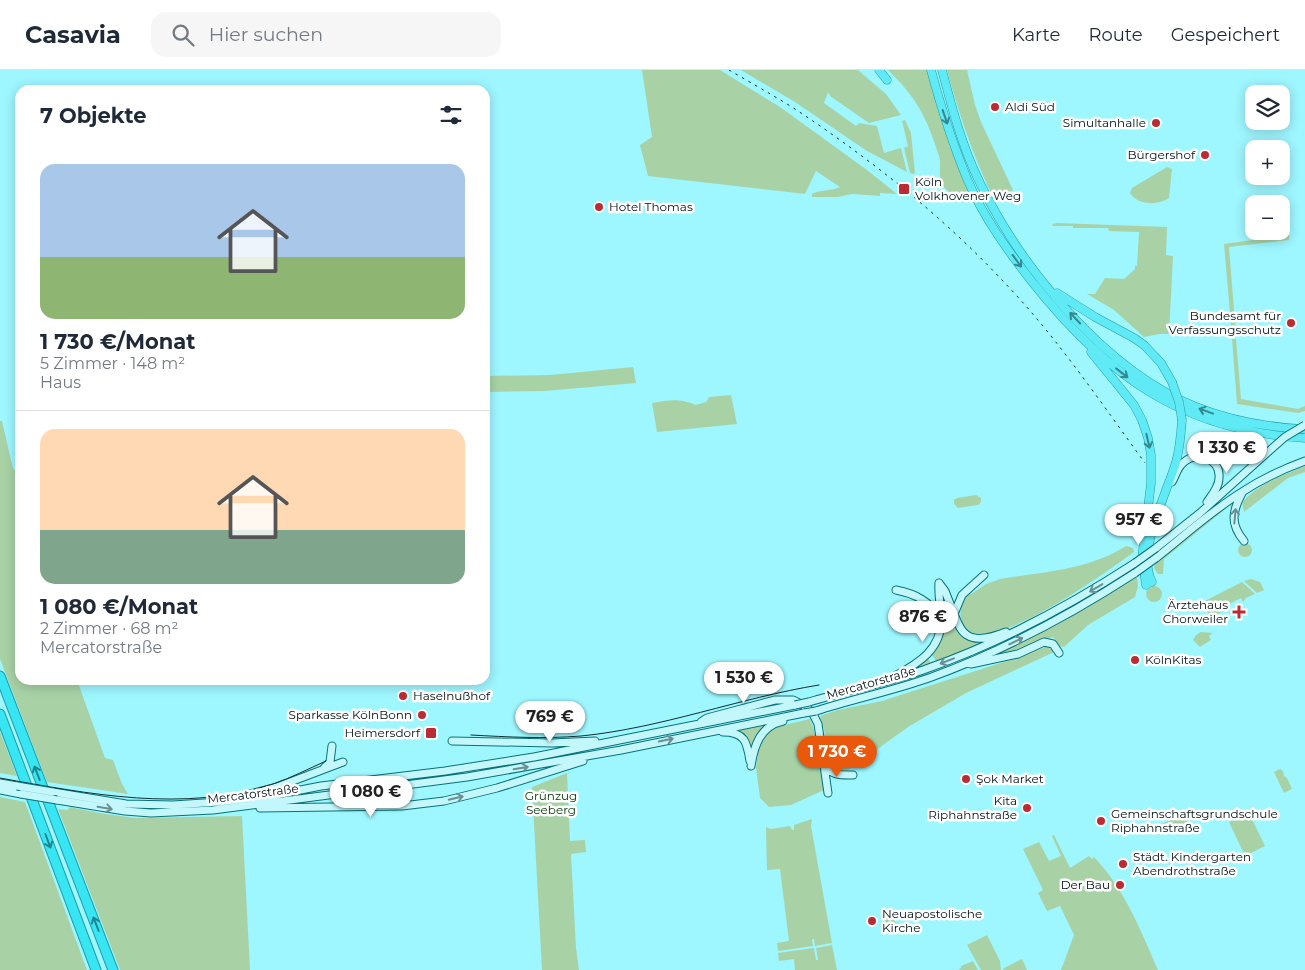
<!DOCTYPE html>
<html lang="de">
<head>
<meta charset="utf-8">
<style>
	body { margin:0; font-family:Montserrat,sans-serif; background:#f6f6f7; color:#1f2937; height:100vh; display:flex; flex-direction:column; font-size:19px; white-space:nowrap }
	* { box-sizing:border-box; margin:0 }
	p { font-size:16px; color:#747a83 }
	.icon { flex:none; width:28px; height:28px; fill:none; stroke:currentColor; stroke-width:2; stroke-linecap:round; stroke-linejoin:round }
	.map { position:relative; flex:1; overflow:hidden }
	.sheet { position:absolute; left:15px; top:15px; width:475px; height:600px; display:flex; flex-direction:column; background:#fff; border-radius:15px; box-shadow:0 2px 12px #0003 }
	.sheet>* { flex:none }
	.fabs { position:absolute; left:1245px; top:15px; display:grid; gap:10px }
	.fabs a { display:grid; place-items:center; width:45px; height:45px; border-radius:10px; background:#fff; box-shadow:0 2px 12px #0003; font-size:25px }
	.price { position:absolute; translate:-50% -42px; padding:0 11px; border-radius:18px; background:#fff; color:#222; font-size:16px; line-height:32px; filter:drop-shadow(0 1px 2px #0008) }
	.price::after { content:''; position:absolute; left:50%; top:30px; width:15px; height:11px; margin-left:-8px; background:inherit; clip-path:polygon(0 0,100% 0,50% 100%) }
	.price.current { background:#ea580c; color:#fff }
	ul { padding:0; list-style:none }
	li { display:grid; align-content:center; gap:10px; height:265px; padding:0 25px }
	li+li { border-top:1px solid #e0e1e3 }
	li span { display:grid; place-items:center; height:155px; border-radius:15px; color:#555 }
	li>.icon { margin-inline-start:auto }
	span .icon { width:90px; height:90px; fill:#fffc; stroke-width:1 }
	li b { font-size:21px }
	h2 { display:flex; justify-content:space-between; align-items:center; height:60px; padding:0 25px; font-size:21px }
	header { display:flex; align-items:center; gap:30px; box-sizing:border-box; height:70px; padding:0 25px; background:#fff; border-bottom:1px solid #e0e1e3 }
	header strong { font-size:24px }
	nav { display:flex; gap:28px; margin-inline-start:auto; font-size:18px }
	.search { width:350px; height:45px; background:#f6f6f7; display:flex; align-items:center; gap:12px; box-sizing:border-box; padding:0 18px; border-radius:15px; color:#747a83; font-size:19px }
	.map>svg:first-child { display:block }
</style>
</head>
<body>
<header>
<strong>Casavia</strong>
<div class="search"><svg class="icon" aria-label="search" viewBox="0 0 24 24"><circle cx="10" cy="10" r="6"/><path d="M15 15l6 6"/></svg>Hier suchen</div>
<nav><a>Karte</a><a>Route</a><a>Gespeichert</a></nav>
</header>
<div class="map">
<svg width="1305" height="900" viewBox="0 0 1305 900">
	<rect width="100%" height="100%" fill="#9ef6ff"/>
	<path fill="#a8d2a6" d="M642,0H720L780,37L867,100L897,124L880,123V126L852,124L838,127H812V124C821,119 829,122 840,117L816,101L805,124L648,106L640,75L652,67Z
		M741,0H858L886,24L901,45L869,53L830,26L828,22L824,33L856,56L859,53L877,56L884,83L901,78L907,102L867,81L795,32Z
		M888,0H927L950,77L971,126C961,127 950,125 943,116C937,109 942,95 939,86C927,48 917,28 888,0Z
		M947,0H967L975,35L981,52L1013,120L1005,127H993C973,86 959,44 947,0Z
		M905,50L911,63L915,103L913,104L910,103L904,78L908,76L902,51Z
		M1167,97L1172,99L1169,128C1158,136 1137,135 1130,123L1132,118Z
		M1057,153L1167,157L1166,185L1173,186L1169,264H1160L1144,267L1114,240L1087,224H1095L1105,208L1124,209L1135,199V196H1137L1139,162L1109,161L1108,158H1073V156H1053L1052,154Z
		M1289,165V170L1229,177L1236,265L1232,266L1224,174Z
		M1232,269H1236L1241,329L1298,339L1305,336V341L1298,343L1237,334Z
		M633,297L636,313L545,321L485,322V306L550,305Z
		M731,325L737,354L657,362L652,333C670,330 679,328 696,335L706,332L709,327Z
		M0,351H2L13,399L18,402L20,411V437L15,438L20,452V610H77L105,688L113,690L122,714L128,724L47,712L0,589Z
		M1305,396V402L1288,408L1244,442L1242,433C1257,414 1284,405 1305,396Z
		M485,400L489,404L488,435H485Z
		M976,425L981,428V432L978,435L958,438L954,434V430L957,428Z
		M1236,429L1233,437L1229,436L1164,489L1163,504H1158L1154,498L1155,493Z
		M1238 480a7 7 0 1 1 14 0a7 7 0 1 1-14 0Z
		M1126,476L1133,478L1134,482C1114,496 969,605 961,547C960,537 961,530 968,522L971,524L986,514L1000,509C1042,502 1089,500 1126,476Z
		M1137,507L1138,516L1135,527L1088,555L1064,577L1058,576L1053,567L1016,580L984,589L1048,559Z
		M1251,509L1260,512L1264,520L1257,523L1244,511Z
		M1242,512L1255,524L1246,528L1243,532L1241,528L1227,535L1229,539L1210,547L1203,532Z
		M1146 524a8 8 0 1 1 16 0a8 8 0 1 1-16 0Z
		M941,523H944L961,562L995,569L910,602L928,588L930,592L936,591L931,584C948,564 943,547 941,523Z
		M1201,562L1213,563L1209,566L1211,570L1200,577L1193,570L1196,565Z
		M1050,575L1054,582L966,623L908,657L844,703L835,702L829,696L824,659L820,646L838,640L882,631L1016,588Z
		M810,649L814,660L824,720L791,735L769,737L760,728L756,698L759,675L768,661L776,657Z
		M773,652L758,664L751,681L731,660Z
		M0,662L17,706L0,703Z
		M1280,699L1283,701L1284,706L1287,708L1292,719L1284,723L1274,702Z
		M567,703L570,771L585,770L586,782L571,784L576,878L579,900H542L532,717Z
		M0,727L25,732L87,900H0Z
		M70,737L99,743L135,748L242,746L250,900H120L58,739L67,740Z
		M1185,743L1189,751L1158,765L1155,757Z
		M1249,743L1265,776L1245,786L1229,752Z
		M812,749L811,756L832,873L815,876L814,869H812L813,876L778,881L777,873L789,871L780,799L767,800L766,760V757L771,759L790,756L792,760H794V755Z
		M1054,765L1070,798L1089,786L1092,789L1094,787C1124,818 1141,861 1158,900H1061L1074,865L1060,836L1047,841L1038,823L1043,820L1023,779L1039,772L1049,791L1061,786L1052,766Z
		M892,844L896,853L898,852L901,858L891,862L883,848Z
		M987,865L1000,891L1001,900H981L967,875Z
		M832,875L837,900H795L794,889L779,891L778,883L814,878L816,890H818L816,878Z
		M1022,889L1027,900H1003L1004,898Z
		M973,891L978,900H958L961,898V896Z"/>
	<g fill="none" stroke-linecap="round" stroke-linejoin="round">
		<defs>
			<path id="secondary" d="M1172,412C1175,407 1177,399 1181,395C1194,379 1221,387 1219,408C1219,417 1212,425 1207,432
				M1242,423C1232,442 1230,454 1244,471
				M1156,478L1200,443L1268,382
				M1156,488C1184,466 1211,441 1242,422C1262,409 1283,399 1305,391
				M984,505L962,525L954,544C957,551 960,561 967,565C977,572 996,566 1006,562
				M939,513L945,521L954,544
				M896,520C916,524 929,531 941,548
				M971,594L1018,584L1044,572L1053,574L1059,583
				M895,606C919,593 942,579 941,549C941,537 938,525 939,513
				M809,632C848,620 888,613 926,599C1000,573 1069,536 1135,493
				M816,641C853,629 892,621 929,608C1003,581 1069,546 1135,503
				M701,652L707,648L775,630H793L803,635L812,642L818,654L828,723
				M723,662C745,662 747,672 750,691
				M452,671L552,673L595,671
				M751,696C754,676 760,656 783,651
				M825,696C833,706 841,705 853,705
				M324,698L330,692L332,676
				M0,713L17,716
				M0,720L21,724
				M53,722L126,734L173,735L219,732L275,725L321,716L445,701L534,687L795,635
				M250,724L277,717L343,692
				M57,730L125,741L151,743L213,740L467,707L621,680L804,643
				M260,738L402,736L444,731L497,718L583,691"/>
			<path id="trunk" d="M879,0L887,10
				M931,0C941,37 953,75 968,111C984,148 1008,181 1033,213C1107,306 1183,361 1305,368
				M942,0C952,38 962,76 979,111C1021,198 1105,300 1196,337C1231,351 1266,357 1303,359
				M1057,223L1095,247L1134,268L1144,275L1161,293L1172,312
				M1091,282L1134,335L1142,350L1148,368L1151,385V413L1142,488L1146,515
				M1152,512C1136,482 1167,423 1176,392C1180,378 1181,364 1182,350"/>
			<path id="motorway" d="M0,606L113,900
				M0,644L96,900"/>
		</defs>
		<use href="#secondary" stroke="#04737b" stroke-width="9"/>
		<use href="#trunk" stroke="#249ba5" stroke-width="9"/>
		<use href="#motorway" stroke="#249ba5" stroke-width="11"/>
		<use href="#secondary" stroke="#c3f7fb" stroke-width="7"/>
		<use href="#trunk" stroke="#5feaf6" stroke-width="8"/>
		<use href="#motorway" stroke="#37e5f3" stroke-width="9"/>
		<path stroke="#142d30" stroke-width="1" d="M471,665C508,667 544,669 581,666C662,658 739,628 819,615
			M0,708C89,724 184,743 273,714C291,708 308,699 326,691"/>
		<path stroke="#142d30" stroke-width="1" stroke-dasharray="2.5 5" stroke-linecap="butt" d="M729,0C751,13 773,25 795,39C869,88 941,145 1002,210C1056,266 1099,330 1145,393"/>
		<defs>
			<path id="secondary-bridge" d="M1268,382L1285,367L1305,355
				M1135,493L1156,478
				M1135,503L1156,488
				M795,635L809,632
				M804,643L816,641
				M17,716L53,722
				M21,724L57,730"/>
			<path id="trunk-bridge" d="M1172,312L1179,332L1182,350"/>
		</defs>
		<use href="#secondary-bridge" stroke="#04737b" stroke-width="9" stroke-linecap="butt"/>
		<use href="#trunk-bridge" stroke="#249ba5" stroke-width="9" stroke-linecap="butt"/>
		<use href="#secondary-bridge" stroke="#c3f7fb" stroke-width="7"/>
		<use href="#trunk-bridge" stroke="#5feaf6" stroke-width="8"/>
	</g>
	<defs><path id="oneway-shaft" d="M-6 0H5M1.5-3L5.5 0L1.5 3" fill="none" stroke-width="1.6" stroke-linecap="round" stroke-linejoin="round" transform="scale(1.25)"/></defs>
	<g stroke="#348890">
		<use href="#oneway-shaft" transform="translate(945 47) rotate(71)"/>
		<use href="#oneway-shaft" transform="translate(1017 191) rotate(54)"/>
		<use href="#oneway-shaft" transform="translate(1075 248) rotate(-133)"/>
		<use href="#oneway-shaft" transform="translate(1122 303) rotate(38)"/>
		<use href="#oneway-shaft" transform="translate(1206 341) rotate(-160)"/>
		<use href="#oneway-shaft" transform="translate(1148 371) rotate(77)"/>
	</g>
	<g stroke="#6b9093">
		<use href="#oneway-shaft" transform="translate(1235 446) rotate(-85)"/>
		<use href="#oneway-shaft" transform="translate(1096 518) rotate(149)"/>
		<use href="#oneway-shaft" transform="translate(1016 571) rotate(-26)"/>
		<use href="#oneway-shaft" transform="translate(947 591) rotate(159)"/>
		<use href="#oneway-shaft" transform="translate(666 670) rotate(-12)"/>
		<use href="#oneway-shaft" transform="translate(521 698) rotate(-10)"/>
		<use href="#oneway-shaft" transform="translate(456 728) rotate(-14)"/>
		<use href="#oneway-shaft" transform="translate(105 738) rotate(9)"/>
	</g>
	<g stroke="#1e868e">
		<use href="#oneway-shaft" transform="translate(37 703) rotate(-111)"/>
		<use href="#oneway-shaft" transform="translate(48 771) rotate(69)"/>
		<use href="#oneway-shaft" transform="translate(96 854) rotate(-111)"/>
	</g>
	<g fill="#bb2b33" stroke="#fff" stroke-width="2">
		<circle cx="995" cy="37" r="5"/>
		<circle cx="1156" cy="53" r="5"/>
		<circle cx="1205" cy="85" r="5"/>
		<rect x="898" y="113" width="12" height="12" rx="2.5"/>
		<circle cx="599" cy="137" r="5"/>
		<circle cx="1291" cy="253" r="5"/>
		<path d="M1236.5 534.5h5v5h5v5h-5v5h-5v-5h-5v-5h5z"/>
		<circle cx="1135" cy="590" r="5"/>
		<circle cx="403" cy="626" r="5"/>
		<circle cx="422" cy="645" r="5"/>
		<rect x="425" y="657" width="12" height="12" rx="2.5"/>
		<circle cx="966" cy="709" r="5"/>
		<circle cx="1027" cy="738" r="5"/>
		<circle cx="1101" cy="751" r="5"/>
		<circle cx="1123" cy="794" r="5"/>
		<circle cx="1120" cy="815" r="5"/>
		<circle cx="872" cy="851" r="5"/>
	</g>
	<g text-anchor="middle" stroke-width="5" stroke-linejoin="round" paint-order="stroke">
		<g font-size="12" fill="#001113" stroke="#fff" text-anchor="start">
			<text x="1005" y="41">Aldi Süd</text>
			<text x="1146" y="57" text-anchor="end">Simultanhalle</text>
			<text x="1195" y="89" text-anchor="end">Bürgershof</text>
			<text x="915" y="116">Köln<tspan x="915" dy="14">Volkhovener Weg</tspan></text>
			<text x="609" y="141">Hotel Thomas</text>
			<text x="1281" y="250" text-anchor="end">Bundesamt für<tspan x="1281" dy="14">Verfassungsschutz</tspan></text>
			<text x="1228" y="539" text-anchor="end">Ärztehaus<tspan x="1228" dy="14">Chorweiler</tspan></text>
			<text x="1145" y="594">KölnKitas</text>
			<text x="413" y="630">Haselnußhof</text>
			<text x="412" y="649" text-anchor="end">Sparkasse KölnBonn</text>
			<text x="420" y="667" text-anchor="end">Heimersdorf</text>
			<text x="976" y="713">Şok Market</text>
			<text x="1017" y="735" text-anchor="end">Kita<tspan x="1017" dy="14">Riphahnstraße</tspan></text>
			<text x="1111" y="748">Gemeinschaftsgrundschule<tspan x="1111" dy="14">Riphahnstraße</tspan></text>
			<text x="1133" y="791">Städt. Kindergarten<tspan x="1133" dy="14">Abendrothstraße</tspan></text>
			<text x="1110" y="819" text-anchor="end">Der Bau</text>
			<text x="882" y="848">Neuapostolische<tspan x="882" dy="14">Kirche</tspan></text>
		</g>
		<g font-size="12" fill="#001113" stroke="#fff">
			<text transform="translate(871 613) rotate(-16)" y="4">Mercatorstraße</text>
			<text transform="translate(253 724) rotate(-7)" y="4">Mercatorstraße</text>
		</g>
		<g font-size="12" fill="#003502" stroke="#fff">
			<text x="551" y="730">Grünzug<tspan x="551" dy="14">Seeberg</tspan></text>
		</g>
	</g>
</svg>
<div class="fabs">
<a><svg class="icon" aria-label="layers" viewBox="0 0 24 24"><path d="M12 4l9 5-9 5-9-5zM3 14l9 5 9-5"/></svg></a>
<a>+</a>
<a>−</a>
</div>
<b class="price" style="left:1227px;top:404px">1 330 €</b>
<b class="price" style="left:1139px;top:476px">957 €</b>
<b class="price" style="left:923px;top:573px">876 €</b>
<b class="price" style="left:744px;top:634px">1 530 €</b>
<b class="price" style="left:550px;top:673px">769 €</b>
<b class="price current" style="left:837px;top:708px">1 730 €</b>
<b class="price" style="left:371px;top:748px">1 080 €</b>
<section class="sheet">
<h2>7 Objekte<svg class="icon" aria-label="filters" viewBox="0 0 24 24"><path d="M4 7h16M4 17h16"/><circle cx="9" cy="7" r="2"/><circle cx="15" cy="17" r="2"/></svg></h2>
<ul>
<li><span style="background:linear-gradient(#a9c7e8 60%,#8fb573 0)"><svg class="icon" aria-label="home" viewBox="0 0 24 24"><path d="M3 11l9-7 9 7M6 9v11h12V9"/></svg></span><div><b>1 730 €/Monat</b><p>5 Zimmer · 148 m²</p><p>Haus</p></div></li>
<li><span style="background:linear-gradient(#ffd9b3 65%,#7fa58c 0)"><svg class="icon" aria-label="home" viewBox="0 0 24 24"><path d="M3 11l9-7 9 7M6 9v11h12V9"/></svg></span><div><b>1 080 €/Monat</b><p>2 Zimmer · 68 m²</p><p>Mercatorstraße</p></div></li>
</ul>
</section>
</div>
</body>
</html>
